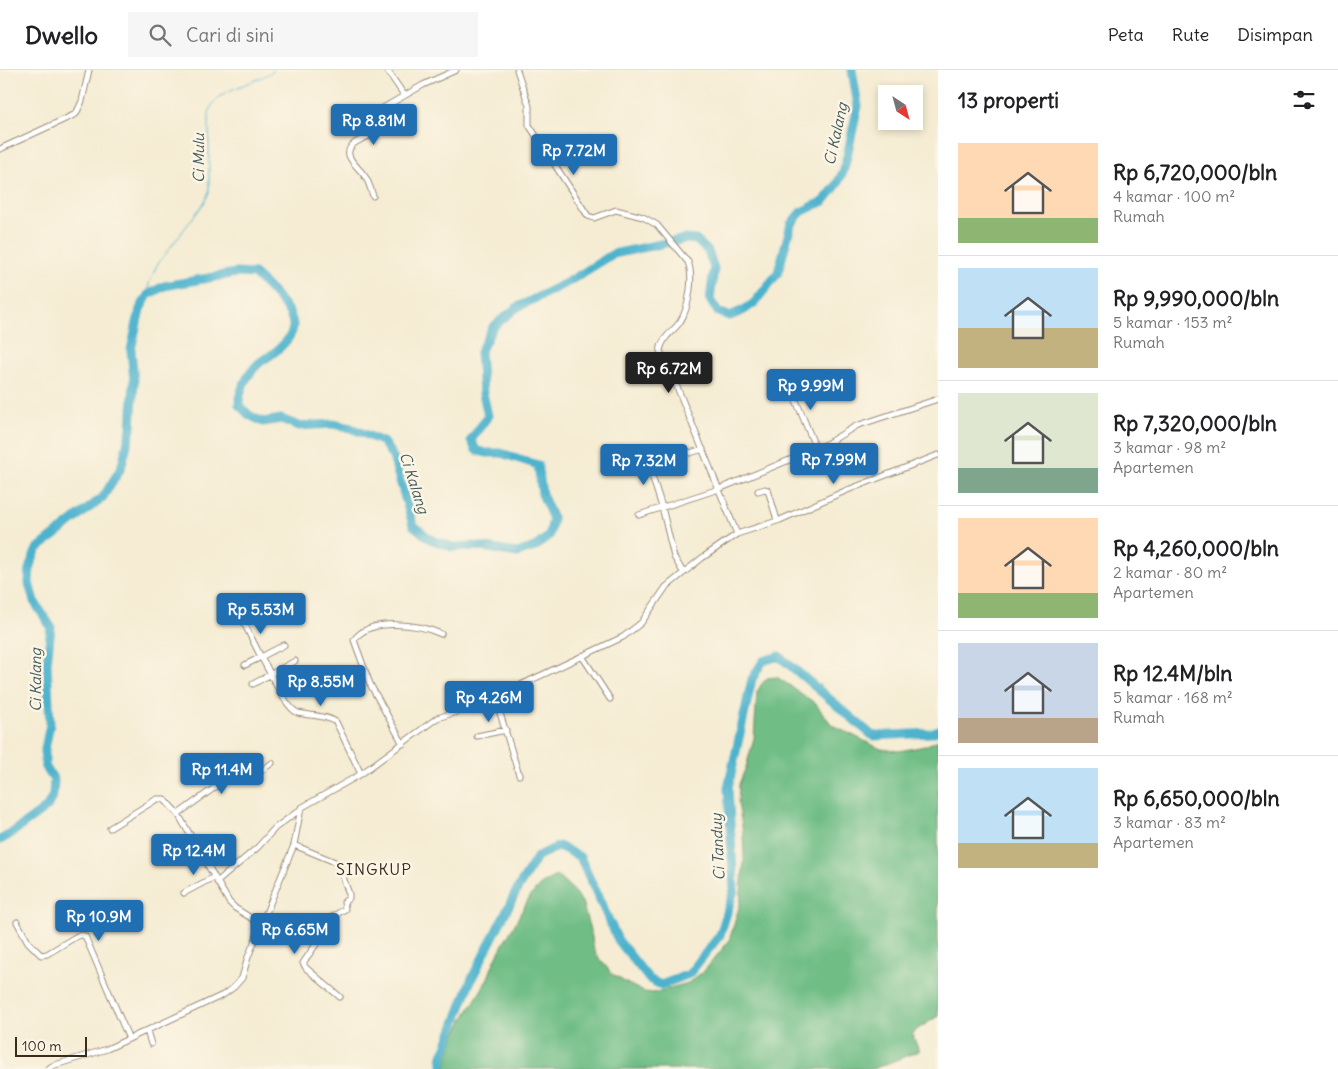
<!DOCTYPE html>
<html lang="id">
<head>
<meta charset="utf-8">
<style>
	body { margin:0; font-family:Delius,sans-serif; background:#f6f6f6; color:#202124; height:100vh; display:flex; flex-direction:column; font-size:19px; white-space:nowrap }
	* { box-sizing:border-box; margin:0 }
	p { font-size:16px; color:#757577 }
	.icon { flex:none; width:28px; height:28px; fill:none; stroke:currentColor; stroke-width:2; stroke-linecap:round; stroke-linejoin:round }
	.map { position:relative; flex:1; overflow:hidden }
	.sheet { display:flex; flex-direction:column; background:#fff; width:400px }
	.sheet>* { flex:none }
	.needle { width:32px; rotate:144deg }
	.buttons { position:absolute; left:878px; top:15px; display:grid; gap:10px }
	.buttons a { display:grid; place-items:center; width:45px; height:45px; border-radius:0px; background:#fff; box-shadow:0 2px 8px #0003; font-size:25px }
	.scale { position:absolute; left:15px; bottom:12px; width:72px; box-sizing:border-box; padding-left:5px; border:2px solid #3b2a1e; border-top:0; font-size:14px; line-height:18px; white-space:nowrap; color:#3b2a1e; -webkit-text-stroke:4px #fcf5e5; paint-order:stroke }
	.price { position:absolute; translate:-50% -42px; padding:0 11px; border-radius:5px; background:#1f6fb2; color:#fff; font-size:16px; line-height:32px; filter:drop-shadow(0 1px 2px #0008) }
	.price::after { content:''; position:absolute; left:50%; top:30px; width:15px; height:11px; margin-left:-8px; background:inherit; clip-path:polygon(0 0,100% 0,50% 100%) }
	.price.current { background:#222; color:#fff }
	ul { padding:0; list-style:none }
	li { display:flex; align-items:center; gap:15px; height:125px; padding:0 20px }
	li+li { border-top:1px solid #e0e0e0 }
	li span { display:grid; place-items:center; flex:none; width:140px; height:100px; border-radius:0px; color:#555 }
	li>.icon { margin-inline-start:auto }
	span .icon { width:60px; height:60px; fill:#fffc; stroke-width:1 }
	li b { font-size:21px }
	h2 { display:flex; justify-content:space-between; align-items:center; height:60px; padding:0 20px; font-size:21px }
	header { display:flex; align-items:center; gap:30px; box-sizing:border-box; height:70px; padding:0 25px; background:#fff; border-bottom:1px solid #e0e0e0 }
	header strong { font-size:24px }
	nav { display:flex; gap:28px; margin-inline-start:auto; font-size:18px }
	.search { width:350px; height:45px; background:#f6f6f6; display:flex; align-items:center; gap:12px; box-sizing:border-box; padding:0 18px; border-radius:0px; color:#757577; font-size:19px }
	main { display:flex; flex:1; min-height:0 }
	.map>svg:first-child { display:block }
</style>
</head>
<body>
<header>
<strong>Dwello</strong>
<div class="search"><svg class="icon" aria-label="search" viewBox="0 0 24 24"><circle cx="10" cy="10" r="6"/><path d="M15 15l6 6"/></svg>Cari di sini</div>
<nav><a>Peta</a><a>Rute</a><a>Disimpan</a></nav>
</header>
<main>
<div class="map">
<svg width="938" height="999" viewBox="0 0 938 999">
	<rect width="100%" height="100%" fill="#fcf5e5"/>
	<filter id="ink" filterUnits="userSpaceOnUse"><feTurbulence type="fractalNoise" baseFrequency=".02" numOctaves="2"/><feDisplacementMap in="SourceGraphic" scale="10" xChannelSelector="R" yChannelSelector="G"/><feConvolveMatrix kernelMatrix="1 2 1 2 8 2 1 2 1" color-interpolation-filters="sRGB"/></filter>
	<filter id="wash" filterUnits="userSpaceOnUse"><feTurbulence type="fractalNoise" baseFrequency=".0096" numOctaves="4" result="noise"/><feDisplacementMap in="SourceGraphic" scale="20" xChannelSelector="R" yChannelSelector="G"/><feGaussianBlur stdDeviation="1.12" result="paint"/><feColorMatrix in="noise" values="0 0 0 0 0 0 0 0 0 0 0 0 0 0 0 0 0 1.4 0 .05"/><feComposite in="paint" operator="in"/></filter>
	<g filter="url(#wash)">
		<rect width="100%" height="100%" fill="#f5ecd3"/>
		<path fill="#70bd86" stroke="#567452" d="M777,607L815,633L832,655L881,679L899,681L925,676L938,670V946L912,963L919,981L873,999H446C449,965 471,939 487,910C491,901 494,890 499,882C504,871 511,862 516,852C526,833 536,811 558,806L571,818L582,832L592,867L593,876L596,884L612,904L628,914L644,922L653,923L688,913L704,901L729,871L740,834L744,789L743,762L738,733L739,714L746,697L754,668L757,622L761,615L767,608Z"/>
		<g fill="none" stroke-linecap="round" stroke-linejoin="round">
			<path stroke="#4eb3cd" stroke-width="1" d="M148,225L149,213L157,195L204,133L209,122V44C213,17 255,16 274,0"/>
			<path stroke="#4eb3cd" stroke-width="9" d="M0,770L9,765L47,737L53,725L54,710L45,696V679L50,654L47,593L51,557L34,531L29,513L30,495L37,479L103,427L121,398L131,359L134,311L131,280L140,239L148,225L164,216L236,203L254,204C262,211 269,218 276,226C300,251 299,264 271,285C267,288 262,290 258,294C247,305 239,320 239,335L249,345L263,352L281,349L299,356L333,354L351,358L383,372L393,387L413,455L430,469L452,477L475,476L517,483L535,477L549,466L553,449L542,424L538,395L501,383H486L476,380L471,370L488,346L483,323L480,282L493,257L516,238L568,212L613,184L685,169L696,170L708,181L714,198L710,230L718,242L730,246L744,240L754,233L778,203L791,154L801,142L824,131L836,116L844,100L858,36L852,0
				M442,999V988L471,910L519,816L538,786L559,776L580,787L618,870L649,909L661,915L689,904L720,865L734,820L728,718L752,609L763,591L779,586L873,666L932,663L938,660"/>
		</g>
	</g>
	<g filter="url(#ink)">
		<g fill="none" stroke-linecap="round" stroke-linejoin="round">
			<defs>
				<path id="minor" d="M387,0L404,25
					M517,0L529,36V55L588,146L594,148L616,140L643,147L657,155L688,192C694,207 689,238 680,252C673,262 662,267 660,281L675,312L737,464
					M0,79L76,44L82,31L89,0
					M373,126C371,120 369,113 366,108C360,97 338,85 355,73C365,66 377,65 386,57L381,42L383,38L423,15L456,0
					M788,311L816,379
					M758,421L765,419L768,420L777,450
					M639,445L719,419L821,377L856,356L938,329
					M683,502L674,487L662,437L647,390L680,380L685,379L690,383L703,379
					M244,553L261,587L245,595
					M284,575L261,587C269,599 285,638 298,643C310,646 326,645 336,652L361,704
					M582,586L610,629
					M253,614L295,591
					M495,627L519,705
					M477,666L506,660
					M403,674L370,614L354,570C370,547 419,554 441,564
					M230,705L242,700L258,703L272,693
					M178,744L228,708L230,703L226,692
					M110,758L157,729H164L178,744L229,832L235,838L262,855
					M294,775L335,792L339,796L349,824V828L344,832L345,839L324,852L327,857L326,860L303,893L306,898L340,927
					M217,812L258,777L275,758L301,739
					M184,823L214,807
					M17,852L28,872L41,885L47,884L77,866L82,865L85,866L129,969
					M147,961L151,974
					M48,999L52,996L107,979L223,925L234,917L242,908L248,887L294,775L301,738L308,734L361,704L437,648L463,640L495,627L623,567L641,553L666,517L702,488L737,464L780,450L845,421L938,385"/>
			</defs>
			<use href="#minor" stroke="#988b78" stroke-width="7"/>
			<use href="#minor" stroke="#fff" stroke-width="5"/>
		</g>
	</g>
	<g text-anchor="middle" stroke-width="5" stroke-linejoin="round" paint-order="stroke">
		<g font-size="15" font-style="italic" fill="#425a5b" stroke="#fcf5e5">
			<text transform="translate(836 64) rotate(-78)" y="5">Ci Kalang</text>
			<text transform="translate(199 88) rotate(-90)" y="5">Ci Mulu</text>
			<text transform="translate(414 413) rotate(72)" y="5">Ci Kalang</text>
			<text transform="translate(36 610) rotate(-90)" y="5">Ci Kalang</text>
			<text transform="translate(718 777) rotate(-93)" y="5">Ci Tanduy</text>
		</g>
		<g font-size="16" letter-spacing="1" fill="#3b2a1e" stroke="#fcf5e5">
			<text x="374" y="805">SINGKUP</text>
		</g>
	</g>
</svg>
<div class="buttons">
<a><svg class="needle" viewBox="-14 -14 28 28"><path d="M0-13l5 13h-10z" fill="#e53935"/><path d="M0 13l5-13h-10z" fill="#757577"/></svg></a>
</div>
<div class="scale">100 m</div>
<b class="price" style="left:374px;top:76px">Rp 8.81M</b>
<b class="price" style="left:574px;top:106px">Rp 7.72M</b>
<b class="price current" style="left:669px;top:324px">Rp 6.72M</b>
<b class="price" style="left:811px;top:341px">Rp 9.99M</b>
<b class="price" style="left:834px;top:415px">Rp 7.99M</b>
<b class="price" style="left:644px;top:416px">Rp 7.32M</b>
<b class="price" style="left:261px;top:565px">Rp 5.53M</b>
<b class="price" style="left:321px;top:637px">Rp 8.55M</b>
<b class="price" style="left:489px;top:653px">Rp 4.26M</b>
<b class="price" style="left:222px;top:725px">Rp 11.4M</b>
<b class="price" style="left:194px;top:806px">Rp 12.4M</b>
<b class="price" style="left:99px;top:872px">Rp 10.9M</b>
<b class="price" style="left:295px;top:885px">Rp 6.65M</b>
</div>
<section class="sheet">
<h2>13 properti<svg class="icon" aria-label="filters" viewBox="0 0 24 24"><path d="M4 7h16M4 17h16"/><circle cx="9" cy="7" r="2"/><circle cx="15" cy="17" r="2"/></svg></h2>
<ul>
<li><span style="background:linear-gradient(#ffd9b3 75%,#8fb573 0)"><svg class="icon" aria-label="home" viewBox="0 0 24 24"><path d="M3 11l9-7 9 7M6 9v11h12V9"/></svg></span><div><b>Rp 6,720,000/bln</b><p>4 kamar · 100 m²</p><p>Rumah</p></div></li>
<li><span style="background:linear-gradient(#bfe0f5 60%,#c2b280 0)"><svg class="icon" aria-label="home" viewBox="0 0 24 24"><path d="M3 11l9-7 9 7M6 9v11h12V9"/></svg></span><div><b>Rp 9,990,000/bln</b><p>5 kamar · 153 m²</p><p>Rumah</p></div></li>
<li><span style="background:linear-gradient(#dfe7d0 75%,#7fa58c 0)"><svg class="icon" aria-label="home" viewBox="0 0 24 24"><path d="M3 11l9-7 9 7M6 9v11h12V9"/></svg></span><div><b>Rp 7,320,000/bln</b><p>3 kamar · 98 m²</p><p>Apartemen</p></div></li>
<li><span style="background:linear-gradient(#ffd9b3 75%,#8fb573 0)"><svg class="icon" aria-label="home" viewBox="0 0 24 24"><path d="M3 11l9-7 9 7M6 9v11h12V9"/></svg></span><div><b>Rp 4,260,000/bln</b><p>2 kamar · 80 m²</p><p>Apartemen</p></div></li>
<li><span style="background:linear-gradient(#c9d6e8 75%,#b9a48a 0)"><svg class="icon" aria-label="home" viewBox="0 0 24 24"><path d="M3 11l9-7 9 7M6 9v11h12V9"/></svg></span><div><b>Rp 12.4M/bln</b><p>5 kamar · 168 m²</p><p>Rumah</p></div></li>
<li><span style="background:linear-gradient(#bfe0f5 75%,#c2b280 0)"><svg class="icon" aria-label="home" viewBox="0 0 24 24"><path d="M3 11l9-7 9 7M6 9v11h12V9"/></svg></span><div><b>Rp 6,650,000/bln</b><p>3 kamar · 83 m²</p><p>Apartemen</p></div></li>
</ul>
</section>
</main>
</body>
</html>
